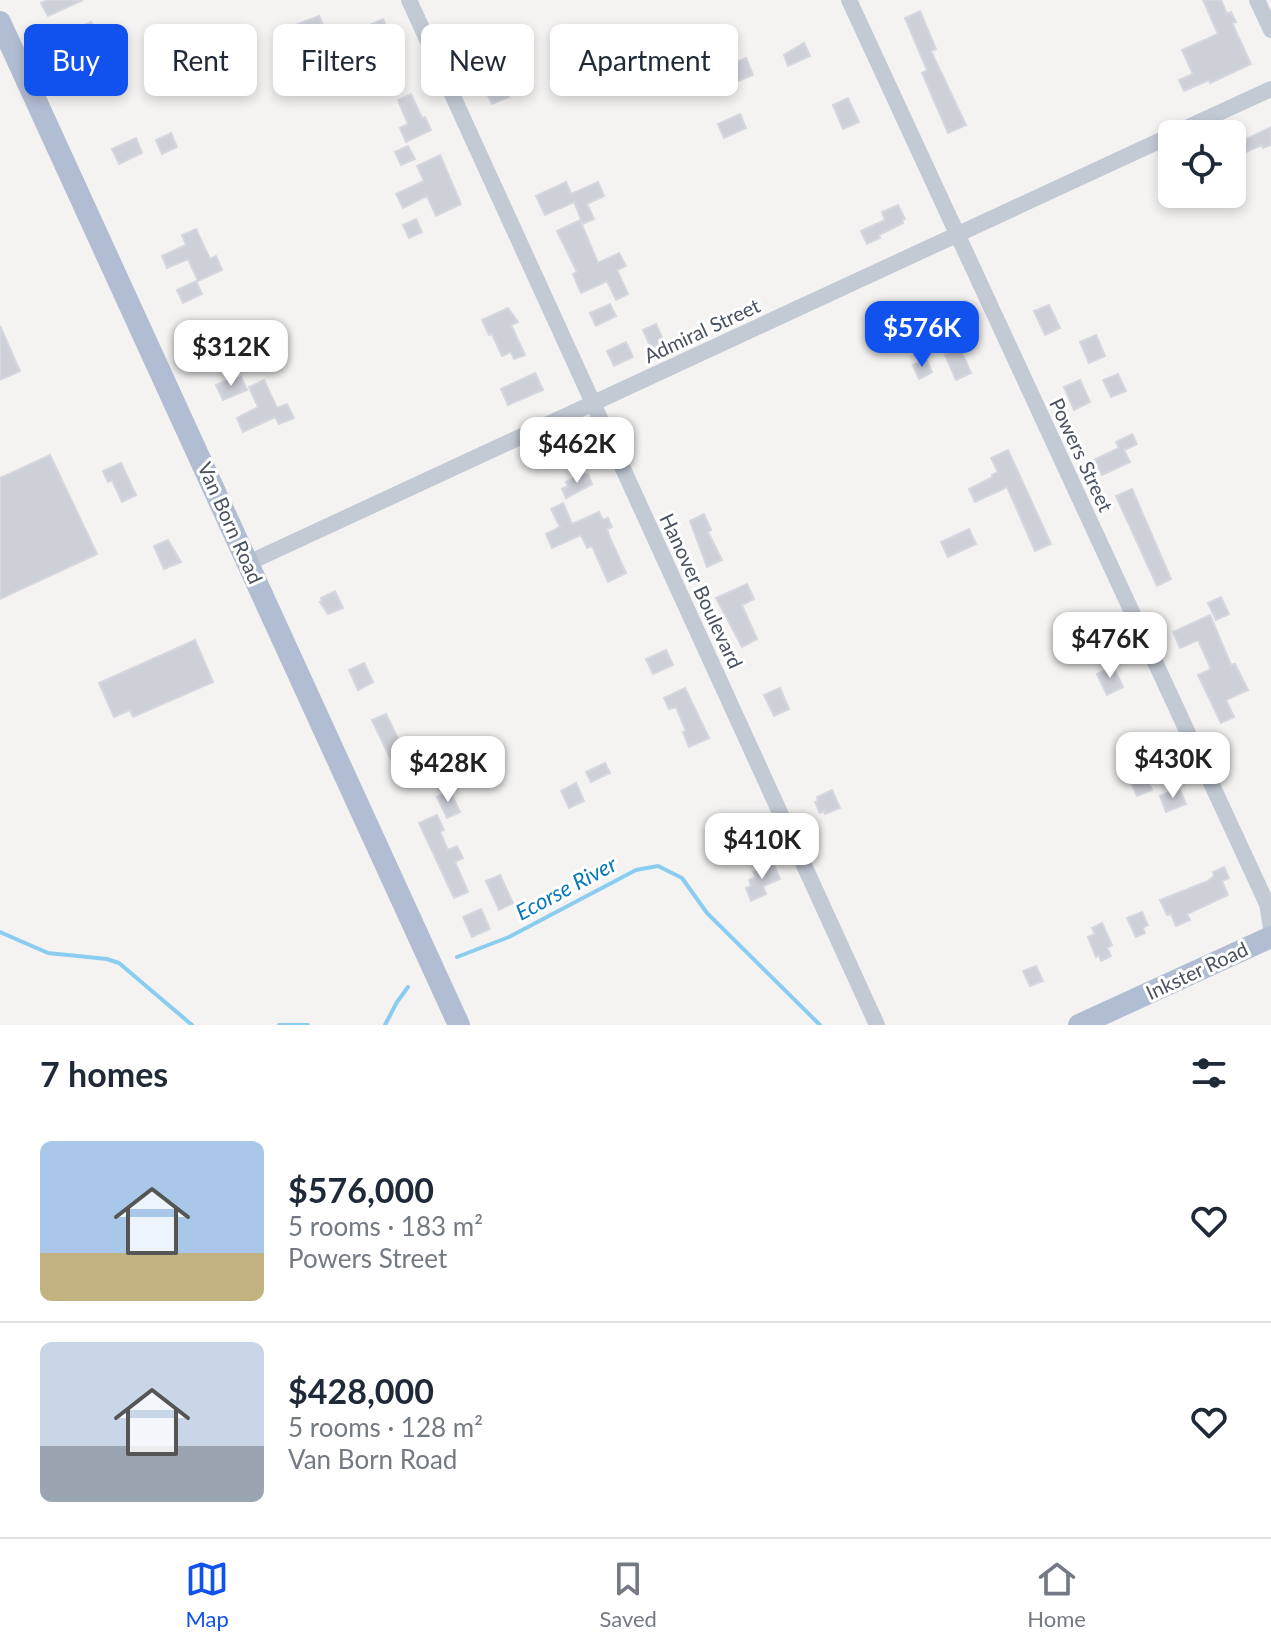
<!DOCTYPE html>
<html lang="en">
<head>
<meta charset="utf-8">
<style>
	body { margin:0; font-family:Lato,sans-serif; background:#f2f2f3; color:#1f2937; height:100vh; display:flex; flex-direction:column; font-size:30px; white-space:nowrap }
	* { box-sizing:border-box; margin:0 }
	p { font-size:26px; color:#747a83 }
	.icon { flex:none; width:44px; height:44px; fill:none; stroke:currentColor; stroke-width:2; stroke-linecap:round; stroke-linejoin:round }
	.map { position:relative; height:1025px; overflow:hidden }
	.sheet { display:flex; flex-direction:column; background:#fff; flex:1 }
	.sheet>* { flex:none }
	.top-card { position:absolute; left:24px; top:24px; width:800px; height:72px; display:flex; gap:16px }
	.fabs { position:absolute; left:1158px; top:120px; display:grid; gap:16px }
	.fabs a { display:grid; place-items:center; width:88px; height:88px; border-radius:12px; background:#fff; box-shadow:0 4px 12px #0003; font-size:40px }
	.price { position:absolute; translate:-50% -68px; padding:0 18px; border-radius:16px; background:#fff; color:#222; font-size:26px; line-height:52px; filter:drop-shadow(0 2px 4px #0008) }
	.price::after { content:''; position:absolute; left:50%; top:48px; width:24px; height:18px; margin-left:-12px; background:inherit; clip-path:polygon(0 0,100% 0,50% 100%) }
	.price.current { background:#1152ef; color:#fff }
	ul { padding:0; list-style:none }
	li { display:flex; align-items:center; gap:24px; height:200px; padding:0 40px }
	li+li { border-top:2px solid #e0e1e3 }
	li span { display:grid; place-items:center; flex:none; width:224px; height:160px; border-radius:12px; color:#555 }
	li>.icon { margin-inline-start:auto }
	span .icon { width:96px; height:96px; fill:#fffc; stroke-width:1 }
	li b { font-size:34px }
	h2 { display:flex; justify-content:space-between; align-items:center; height:96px; padding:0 40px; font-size:34px }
	.chip { padding:0 28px; border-radius:12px; background:#fff; box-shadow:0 4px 12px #0003; font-size:28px; line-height:72px }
	.chip.current { background:#1152ef; color:#fff }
	.tabs { display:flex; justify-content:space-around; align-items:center; height:112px; border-top:2px solid #e0e1e3; background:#fff; font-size:22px; color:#747a83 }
	.tabs a { display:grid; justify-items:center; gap:4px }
	.tabs .current { color:#1152ef }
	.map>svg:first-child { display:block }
</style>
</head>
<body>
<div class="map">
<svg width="1271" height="1025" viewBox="0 0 1271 1025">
	<rect width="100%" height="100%" fill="#f4f3f2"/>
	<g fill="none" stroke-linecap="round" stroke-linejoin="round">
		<path stroke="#8bcdf1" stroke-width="4" d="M0,932L48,953L107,959L119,963L192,1025
			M457,957L509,937L636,870L658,866L682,878L707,913L820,1025
			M279,1025H308
			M385,1025L397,1002L408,987"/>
	</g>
	<path fill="#ced0d8" stroke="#d6d7de" stroke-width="2" d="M47,0H83L48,16L41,3Z
		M1203,0H1221L1227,14L1231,12L1236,22L1232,23L1251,64L1210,83L1209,80L1184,91L1179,80L1193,74L1182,50L1218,34Z
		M920,11L936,49L931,51L966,125L948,133L922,73L927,70L905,18Z
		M319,16L325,29L295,44L287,28Z
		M383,19L392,41L369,52L365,42L371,39L365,27Z
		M91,22L99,37L111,32L117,44L102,50L98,40L68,54L60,37Z
		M340,28L348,45L327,55L319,38Z
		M804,43L810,56L788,66L784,55Z
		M488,49L490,55L497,52L501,62L480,70L473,55Z
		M746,58L753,75L736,82L730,70L736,67L734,63Z
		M503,84L509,97L492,104L486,92Z
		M411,94L422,118L425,117L431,130L406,142L400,128L408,124L398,100Z
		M848,98L859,122L843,129L833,105Z
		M740,114L746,128L724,138L718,124Z
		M1271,127V145L1263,148L1262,145L1234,157L1232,146Z
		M171,133L177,147L162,154L156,140Z
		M136,138L142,153L119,164L112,149Z
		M408,146L415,159L401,165L395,152Z
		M440,155L461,204L436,216L427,196L403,208L396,194L424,181L417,166Z
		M566,182L571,194L598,182L604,196L587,204L594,219L583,224L574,202L545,215L536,196Z
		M898,205L905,219L902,220L903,223L879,235L880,238L867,244L861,231L885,220L882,212Z
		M416,219L422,232L409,238L403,225Z
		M580,220L598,263L619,253L626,266L617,270L628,294L616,300L607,281L581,293L573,274L577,272L557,231Z
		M196,229L210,259L216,256L222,270L198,281L188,259L167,268L162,256L186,245L182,235Z
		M196,281L202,294L183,303L177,290Z
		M610,304L616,316L596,326L590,313Z
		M1049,305L1060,328L1045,335L1034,311Z
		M508,308L518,322L511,325L525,355L514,359L511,352L502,356L492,334L489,335L482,320Z
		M656,324L664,342L651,348L643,330Z
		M0,326L20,371L0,380Z
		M1096,335L1105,356L1089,363L1080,342Z
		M626,342L633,357L614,366L607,351Z
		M960,348L971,373L956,380L945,355Z
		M926,359L932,372L919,379L913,365Z
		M535,373L543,390L508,405L501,389Z
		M1118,374L1126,391L1111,397L1103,380Z
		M236,376L238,379L241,377L247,390L223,400L216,385Z
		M264,380L277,408L287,404L294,418L279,424L275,417L243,432L237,418L258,407L249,387Z
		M1080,380L1090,402L1074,410L1064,387Z
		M1132,434L1137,444L1124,450L1130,462L1102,475L1094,460L1119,448L1116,442Z
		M1008,450L1051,544L1035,551L1007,487L975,502L969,489L993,477L992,475L998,472L991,458Z
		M50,455L97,554L0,599V478Z
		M121,463L136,495L122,502L112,480L108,482L103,471Z
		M582,474H588L592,484L566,498L562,489L568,486L566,482Z
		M1132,489L1171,579L1157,586L1116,496Z
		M563,503L572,524L599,512L603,520L608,518L612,527L607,529L610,538L626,573L608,582L592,546L587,548L581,535L552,548L546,534L560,527L551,509Z
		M704,514L711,530L708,532L722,560L707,567L690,521Z
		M969,529L976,544L948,557L941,542Z
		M168,540L181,562L164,569L154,546Z
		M747,584L754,599L742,605L757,639L742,647L716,598Z
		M335,591L343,608L328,614L320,602L322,601L321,598Z
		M1221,597L1229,614L1216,620L1208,603Z
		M1210,615L1231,665L1235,664L1248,690L1226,700L1234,717L1221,723L1198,675L1211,669L1198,640L1180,648L1173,632Z
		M195,640L213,682L133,717L130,710L114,717L99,683Z
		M666,650L673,665L653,674L646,659Z
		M364,663L373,682L358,690L349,670Z
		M1113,666L1123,687L1107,695L1097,674Z
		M685,688L709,738L689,747L683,732L686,731L676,707L669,709L664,698Z
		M780,688L789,709L774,716L764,695Z
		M386,714L406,755L392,762L372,720Z
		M605,763L610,773L591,782L586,772Z
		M1144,771L1152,790L1137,796L1129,778Z
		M576,783L584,801L569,808L561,791Z
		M1179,788L1186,804L1166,812L1160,796Z
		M832,790L840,808L825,814L824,811L820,813L815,802L818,801L817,797Z
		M450,791L460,812L447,818L437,797Z
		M437,815L444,830L440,832L448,850L457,846L463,858L455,862L468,892L454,898L419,823Z
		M773,863L780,879L763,886L766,894L751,901L746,888L751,886L749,880L756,877L753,872Z
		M1224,867L1229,878L1222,881L1228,895L1187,914L1190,920L1176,926L1171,914L1167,915L1160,900L1208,881L1214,876L1213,872Z
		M500,875L513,903L499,910L486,881Z
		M481,909L490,929L472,937L463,917Z
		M1142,912L1148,925L1143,928L1145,933L1136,937L1127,918Z
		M1102,923L1112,945L1107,948L1111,956L1101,961L1099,955L1096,957L1088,937L1095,934L1092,928Z
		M1036,966L1043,981L1030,986L1023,971Z"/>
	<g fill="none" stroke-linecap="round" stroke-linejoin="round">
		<path stroke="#c3cad4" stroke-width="16" d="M409,0L877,1025
			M849,0L1267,904L1271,928
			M1257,0L1271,30
			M1173,134L1271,89
			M248,563L1172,135"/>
		<path stroke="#b1bdd2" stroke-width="22" d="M0,22L459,1025
			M1079,1025L1271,937"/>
	</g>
	<g text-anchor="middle" stroke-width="6" stroke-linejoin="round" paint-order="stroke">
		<g font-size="20" fill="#495261" stroke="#fff">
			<text transform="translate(702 331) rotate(-25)" y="7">Admiral Street</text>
			<text transform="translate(1081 455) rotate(65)" y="7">Powers Street</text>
			<text transform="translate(230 523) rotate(66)" y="7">Van Born Road</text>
			<text transform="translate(701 591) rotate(65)" y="7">Hanover Boulevard</text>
			<text transform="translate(1197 971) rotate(-25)" y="7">Inkster Road</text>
		</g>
		<g font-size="22" font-style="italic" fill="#0578b8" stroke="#fff">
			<text transform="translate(566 888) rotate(-28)" y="8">Ecorse River</text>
		</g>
	</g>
</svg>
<div class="fabs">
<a><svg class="icon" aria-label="locate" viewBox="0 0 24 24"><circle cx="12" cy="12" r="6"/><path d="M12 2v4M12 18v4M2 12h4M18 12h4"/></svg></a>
</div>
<b class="price current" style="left:922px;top:369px">$576K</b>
<b class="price" style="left:231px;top:388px">$312K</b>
<b class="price" style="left:577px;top:485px">$462K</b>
<b class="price" style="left:1110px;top:680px">$476K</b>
<b class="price" style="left:1173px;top:800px">$430K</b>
<b class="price" style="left:448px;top:804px">$428K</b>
<b class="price" style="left:762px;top:881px">$410K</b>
<div class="top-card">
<a class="chip current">Buy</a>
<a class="chip">Rent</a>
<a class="chip">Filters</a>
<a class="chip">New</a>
<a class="chip">Apartment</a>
</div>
</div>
<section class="sheet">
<h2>7 homes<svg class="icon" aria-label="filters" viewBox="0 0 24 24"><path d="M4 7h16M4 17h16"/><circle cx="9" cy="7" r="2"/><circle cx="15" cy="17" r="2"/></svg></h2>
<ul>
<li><span style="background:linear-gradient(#a9c7e8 70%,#c2b280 0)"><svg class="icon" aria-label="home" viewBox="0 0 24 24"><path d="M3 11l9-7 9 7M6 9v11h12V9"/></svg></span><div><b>$576,000</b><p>5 rooms · 183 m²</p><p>Powers Street</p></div><svg class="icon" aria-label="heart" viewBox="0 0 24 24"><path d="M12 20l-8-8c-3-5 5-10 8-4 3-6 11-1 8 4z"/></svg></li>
<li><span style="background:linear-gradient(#c9d6e8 65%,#9aa5b1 0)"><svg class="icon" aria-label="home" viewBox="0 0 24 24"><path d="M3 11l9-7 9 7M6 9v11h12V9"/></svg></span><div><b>$428,000</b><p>5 rooms · 128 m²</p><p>Van Born Road</p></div><svg class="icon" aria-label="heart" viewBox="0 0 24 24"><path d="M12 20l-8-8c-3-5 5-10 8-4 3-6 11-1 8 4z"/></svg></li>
</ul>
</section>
<nav class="tabs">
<a class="current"><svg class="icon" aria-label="map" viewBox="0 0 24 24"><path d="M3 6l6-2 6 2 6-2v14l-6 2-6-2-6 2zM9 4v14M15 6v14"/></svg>Map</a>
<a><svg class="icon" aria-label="saved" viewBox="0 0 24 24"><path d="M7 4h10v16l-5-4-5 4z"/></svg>Saved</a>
<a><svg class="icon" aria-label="home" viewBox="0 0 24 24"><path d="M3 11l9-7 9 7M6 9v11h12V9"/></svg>Home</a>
</nav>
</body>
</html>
